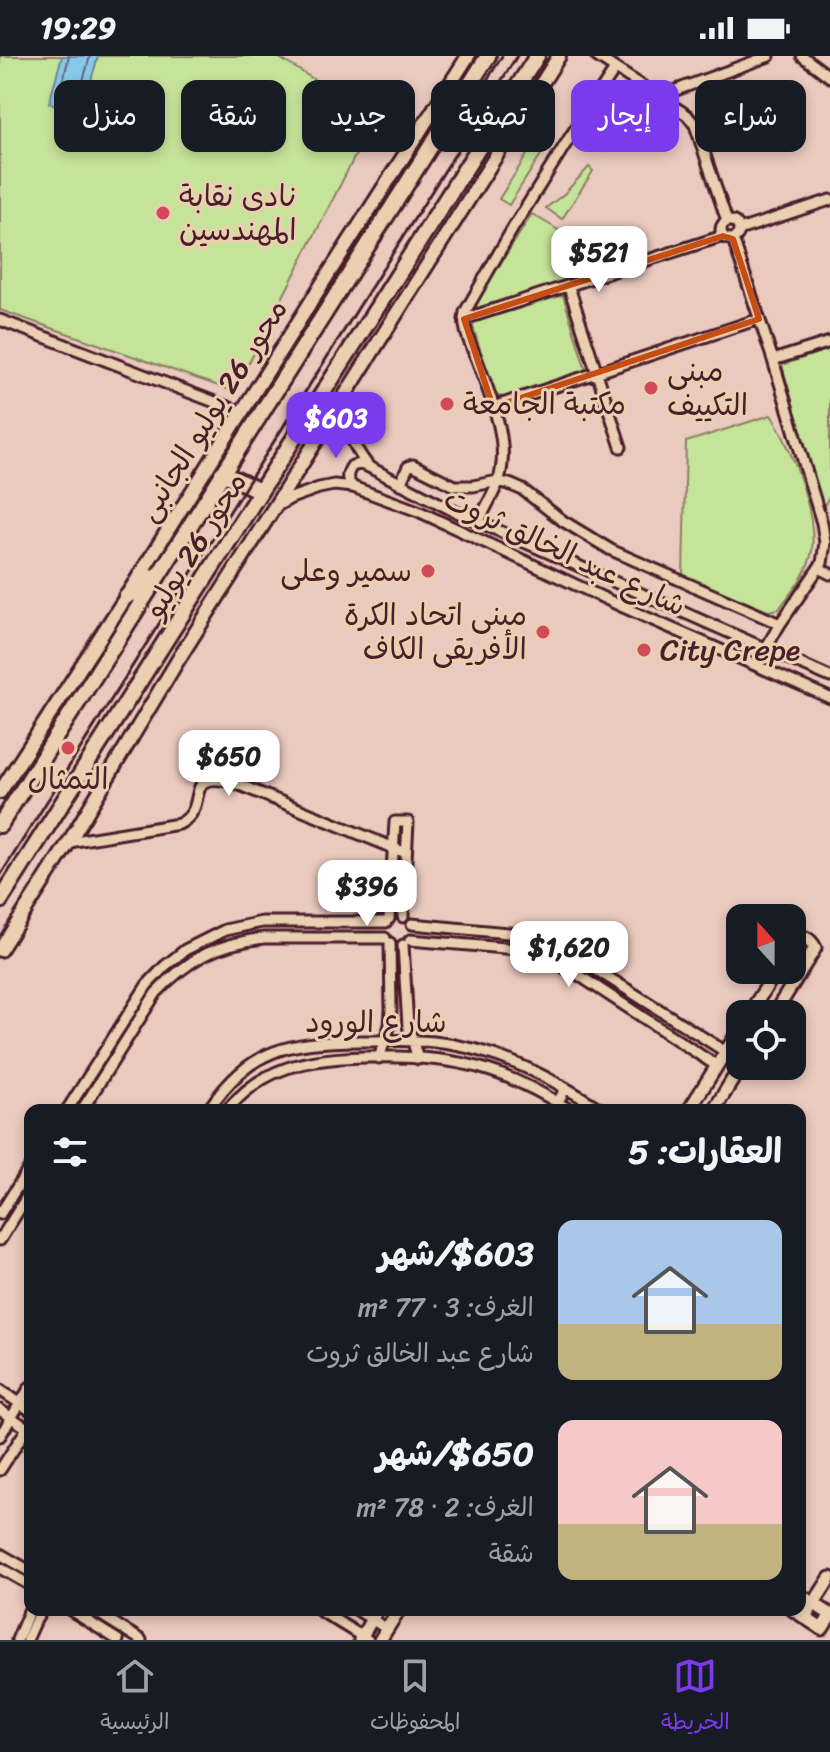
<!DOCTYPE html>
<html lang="ar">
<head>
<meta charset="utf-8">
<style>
	body { margin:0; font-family:Sriracha,"Playpen Sans Arabic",sans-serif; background:#20242c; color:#f1f3f6; direction:rtl; height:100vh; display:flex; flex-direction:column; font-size:30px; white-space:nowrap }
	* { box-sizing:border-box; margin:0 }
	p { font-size:26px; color:#9ea1a6 }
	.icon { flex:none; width:44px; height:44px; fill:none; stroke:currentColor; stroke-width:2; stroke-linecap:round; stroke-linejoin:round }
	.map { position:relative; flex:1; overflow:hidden; direction:ltr }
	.drawer { position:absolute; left:24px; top:1048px; width:782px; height:512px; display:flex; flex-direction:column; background:#171b24; border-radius:16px; box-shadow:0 4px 12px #0003; direction:rtl }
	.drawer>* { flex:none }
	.guide { position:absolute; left:24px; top:24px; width:782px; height:72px; direction:rtl; display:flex; gap:16px }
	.needle { width:52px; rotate:339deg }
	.tools { position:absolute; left:726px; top:848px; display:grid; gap:16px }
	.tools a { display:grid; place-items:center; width:80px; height:80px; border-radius:16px; background:#171b24; box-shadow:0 4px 12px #0003; font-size:40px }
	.price { position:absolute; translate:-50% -68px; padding:0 18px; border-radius:16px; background:#fff; color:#222; font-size:26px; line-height:52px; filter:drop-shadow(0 2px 4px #0008) }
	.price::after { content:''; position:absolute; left:50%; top:48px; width:24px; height:18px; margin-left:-12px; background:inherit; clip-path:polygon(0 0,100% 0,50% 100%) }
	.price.current { background:#7c3aed; color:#fff }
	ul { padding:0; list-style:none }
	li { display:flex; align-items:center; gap:24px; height:200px; padding:0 24px }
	li span { display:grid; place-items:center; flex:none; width:224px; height:160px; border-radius:16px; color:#555 }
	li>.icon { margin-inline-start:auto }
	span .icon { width:96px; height:96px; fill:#fffc; stroke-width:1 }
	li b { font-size:34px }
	h2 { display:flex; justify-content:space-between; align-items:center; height:96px; padding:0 24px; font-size:34px }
	.pill { padding:0 28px; border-radius:16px; background:#171b24; box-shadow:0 4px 12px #0003; font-size:28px; line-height:72px }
	.pill.current { background:#7c3aed; color:#fff }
	.status { display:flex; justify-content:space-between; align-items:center; height:56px; padding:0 40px; background:#171b24; direction:ltr }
	.status svg { height:22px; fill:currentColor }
	.tabs { display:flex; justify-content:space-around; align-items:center; height:112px; border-top:2px solid #363941; background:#171b24; font-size:22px; color:#9ea1a6 }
	.tabs a { display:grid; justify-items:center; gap:4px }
	.tabs .current { color:#7c3aed }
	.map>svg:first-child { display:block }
</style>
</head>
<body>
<div class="status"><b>19:29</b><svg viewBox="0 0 49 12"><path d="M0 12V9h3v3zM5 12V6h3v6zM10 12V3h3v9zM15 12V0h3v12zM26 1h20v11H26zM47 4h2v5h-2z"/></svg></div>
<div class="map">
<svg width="830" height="1584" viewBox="0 0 830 1584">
	<rect width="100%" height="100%" fill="#eac9be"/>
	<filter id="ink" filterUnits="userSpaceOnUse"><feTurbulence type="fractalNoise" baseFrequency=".0125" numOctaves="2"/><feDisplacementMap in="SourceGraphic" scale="16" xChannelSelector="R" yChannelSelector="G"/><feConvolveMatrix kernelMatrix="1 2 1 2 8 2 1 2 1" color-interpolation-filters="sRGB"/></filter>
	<g filter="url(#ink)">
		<path fill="#c6e39a" stroke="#888162" stroke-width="2" d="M0,0H276L375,61L250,305L230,334L0,254Z
			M618,30L638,46L608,87L606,95L601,92L612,67Z
			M540,78L550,84L509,149L499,143Z
			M589,111L593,115L562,163L546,152L564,138Z
			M532,158L601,200L603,216L473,258L471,254Z
			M563,239L586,315L508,342L494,339L472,267Z
			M830,293V440L821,454L782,309Z
			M771,359C791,389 823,470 809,506C803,523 790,538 779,553L768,555L683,520L686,386Z"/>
		<path fill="#87c9e8" stroke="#6f859c" stroke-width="2" d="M62,0H98L82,56L49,47Z"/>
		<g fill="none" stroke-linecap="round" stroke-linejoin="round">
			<path stroke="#626377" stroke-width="2" d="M69,0L60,39L62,42L74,45L78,43L90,0"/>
			<defs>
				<path id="minor" d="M596,0L687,59L695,69L727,165
					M802,0L830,21
					M660,40L769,0
					M721 174a9 9 0 1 1 18 0a9 9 0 1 1-18 0Z
					M739,174L830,144
					M733,183L773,304L822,467L825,487L822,507L780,568L766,592
					M569,231L621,391
					M464,263L723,180
					M0,264L241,356
					M773,304L830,286
					M348,335C346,369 347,383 369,411L454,455L830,621
					M493,351L759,263
					M400,428L408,411L413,409L455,430H473L498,425L509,428L523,434L563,465L611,494L780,568
					M353,431C346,423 346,419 352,410L360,408L369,411
					M275,451L291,442L319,432L334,429L353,431L418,455L623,551L830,642
					M479,466C484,453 493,440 498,426C512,388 490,340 477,304C471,289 462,273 465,256L513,172L570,81L615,13
					M819,512L830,518
					M69,786L179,768C213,751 178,712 235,727L406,797
					M389,863L395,766H408L403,861
					M412,868L519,878L553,889L584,906L726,996
					M410,884L516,893L548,903L577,918L717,1010
					M403,889L408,970L418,1003
					M379,1002L390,969L391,954L390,887
					M67,1054L147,929L165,910L185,894L225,874L262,866H386
					M82,1054L156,937C189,902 217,888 264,882H385
					M208,1054C251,991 289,986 360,985C385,985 409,983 434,986C496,992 550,1021 602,1054
					M227,1054C243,1035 263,1020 287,1012C333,996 434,998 481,1012C513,1021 543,1037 570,1054
					M553,1054L566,1032
					M0,1158L30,1111
					M0,1184L30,1136
					M0,1334L30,1354
					M0,1354L30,1374
					M0,1380L30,1331
					M0,1414L30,1368
					M0,1498L30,1515
					M0,1512L30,1529
					M70,1554L118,1584
					M93,1554L141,1584
					M319,1554L368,1584
					M357,1554L387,1573
					M17,1584L30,1553
					M27,1584L36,1564L42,1554"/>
				<path id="tertiary" d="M749,958L777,914
					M774,958L815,892C811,884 806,880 797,881L792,890
					M689,1054L740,973
					M714,1054L741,1010
					M800,1539L830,1558
					M793,1554L822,1573L830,1560
					M805,1561L830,1522
					M360,1584L377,1554
					M380,1584L399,1554"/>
				<path id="secondary" d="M0,736L126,541L329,217L468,0
					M0,894L69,786L178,604L559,0"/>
				<path id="trunk" d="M508,44L527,54
					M222,417L260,435
					M126,541L152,521
					M0,769L488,0
					M0,845L537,0"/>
			</defs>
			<use href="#minor" stroke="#4a1f2b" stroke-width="15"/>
			<use href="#tertiary" stroke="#4a1f2b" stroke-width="17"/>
			<use href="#secondary" stroke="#4a1f2b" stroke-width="18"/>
			<use href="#trunk" stroke="#4a1f2b" stroke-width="20"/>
			<use href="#minor" stroke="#ead0b1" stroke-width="9"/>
			<use href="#tertiary" stroke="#ead0b1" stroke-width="11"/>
			<use href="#secondary" stroke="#ead0b1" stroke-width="12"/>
			<use href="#trunk" stroke="#ead0b1" stroke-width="14"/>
			<path stroke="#4a1f2b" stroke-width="3" d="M466,58L502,0
				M0,820L517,0"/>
		</g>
	</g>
	<path fill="none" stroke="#c84d12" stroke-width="6" stroke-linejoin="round" d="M723,180L733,183L759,263L493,351L464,263Z"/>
	<g fill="#d1495b" stroke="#ead0b1" stroke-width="3">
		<circle cx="163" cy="157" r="8"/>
		<circle cx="651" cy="332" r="8"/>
		<circle cx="447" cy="348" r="8"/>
		<circle cx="428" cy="515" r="8"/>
		<circle cx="543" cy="576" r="8"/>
		<circle cx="644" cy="594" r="8"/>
		<circle cx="68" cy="692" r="8"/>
	</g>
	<g text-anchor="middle" stroke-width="6" stroke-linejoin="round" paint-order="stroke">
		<g font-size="30" fill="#4a1f2b" stroke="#ead0b1" text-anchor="start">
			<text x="179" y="150">نادى نقابة<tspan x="179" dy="34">المهندسين</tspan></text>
			<text x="667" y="325">مبنى<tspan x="667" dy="34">التكييف</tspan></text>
			<text x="463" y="358">مكتبة الجامعة</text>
			<text x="412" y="525" text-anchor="end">سمير وعلى</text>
			<text x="527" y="569" text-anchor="end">مبنى اتحاد الكرة<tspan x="527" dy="34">الأفريقى الكاف</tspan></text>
			<text x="660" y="604">City Crepe</text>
			<text x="68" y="733" text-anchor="middle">التمثال</text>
		</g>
		<g font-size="30" fill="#4a1f2b" stroke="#ead0b1">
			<text transform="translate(212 354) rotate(-58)" y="10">محور 26 يوليو الجانبى</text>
			<text transform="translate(195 489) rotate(-58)" y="10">محور 26 يوليو</text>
			<text transform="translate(565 496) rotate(25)" y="10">شارع عبد الخالق ثروت</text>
			<text x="376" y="976">شارع الورود</text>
		</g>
	</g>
</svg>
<div class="tools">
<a><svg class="needle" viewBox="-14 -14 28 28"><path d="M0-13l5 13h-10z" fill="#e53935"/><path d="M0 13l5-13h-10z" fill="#9ea1a6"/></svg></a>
<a><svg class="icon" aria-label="locate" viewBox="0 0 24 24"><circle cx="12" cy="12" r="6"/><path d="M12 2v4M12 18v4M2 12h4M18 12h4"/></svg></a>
</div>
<b class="price" style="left:599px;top:238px">$521</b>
<b class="price current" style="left:336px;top:404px">$603</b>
<b class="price" style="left:229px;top:742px">$650</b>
<b class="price" style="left:367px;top:872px">$396</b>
<b class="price" style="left:569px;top:933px">$1,620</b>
<div class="guide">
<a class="pill">شراء</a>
<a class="pill current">إيجار</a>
<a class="pill">تصفية</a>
<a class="pill">جديد</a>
<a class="pill">شقة</a>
<a class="pill">منزل</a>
</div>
<section class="drawer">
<h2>العقارات: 5<svg class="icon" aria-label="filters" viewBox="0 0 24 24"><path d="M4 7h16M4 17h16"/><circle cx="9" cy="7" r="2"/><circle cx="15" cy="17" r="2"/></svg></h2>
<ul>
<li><span style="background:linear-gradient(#a9c7e8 65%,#c2b280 0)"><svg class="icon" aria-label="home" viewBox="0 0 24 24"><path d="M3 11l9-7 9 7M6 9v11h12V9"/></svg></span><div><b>$603/شهر</b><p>الغرف: 3 · 77 m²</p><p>شارع عبد الخالق ثروت</p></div></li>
<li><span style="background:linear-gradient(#f6c9c9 65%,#c2b280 0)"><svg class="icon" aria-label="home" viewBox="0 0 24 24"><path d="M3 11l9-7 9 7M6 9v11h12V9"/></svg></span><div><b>$650/شهر</b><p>الغرف: 2 · 78 m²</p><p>شقة</p></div></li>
</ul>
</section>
</div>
<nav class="tabs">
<a class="current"><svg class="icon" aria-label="map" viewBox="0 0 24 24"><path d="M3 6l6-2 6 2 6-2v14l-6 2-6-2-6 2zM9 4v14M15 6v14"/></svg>الخريطة</a>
<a><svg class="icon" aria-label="saved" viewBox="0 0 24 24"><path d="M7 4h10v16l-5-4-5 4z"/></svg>المحفوظات</a>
<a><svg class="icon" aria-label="home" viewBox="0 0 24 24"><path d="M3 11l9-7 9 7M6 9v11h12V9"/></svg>الرئيسية</a>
</nav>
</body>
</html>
